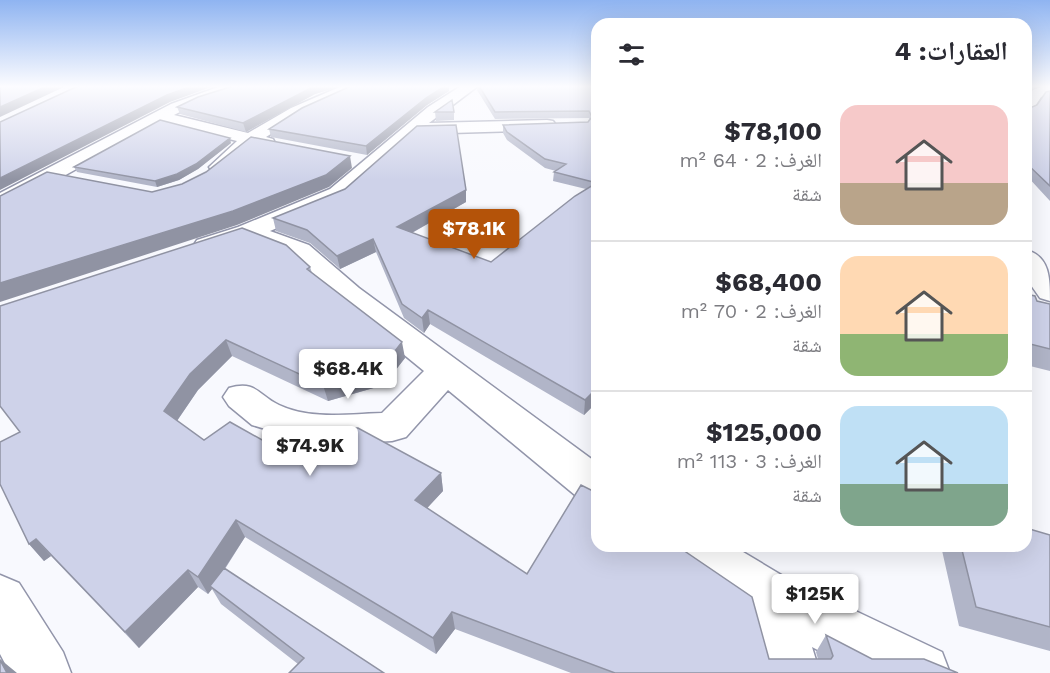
<!DOCTYPE html>
<html lang="ar">
<head>
<meta charset="utf-8">
<style>
	body { margin:0; font-family:"Work Sans","Noto Naskh Arabic",sans-serif; background:#f7f7f7; color:#2b2b33; direction:rtl; height:100vh; display:flex; flex-direction:column; font-size:22px; white-space:nowrap }
	* { box-sizing:border-box; margin:0 }
	p { font-size:20px; color:#7c7c81 }
	.icon { flex:none; width:33px; height:33px; fill:none; stroke:currentColor; stroke-width:2; stroke-linecap:round; stroke-linejoin:round }
	.map { position:relative; flex:1; overflow:hidden; direction:ltr }
	.sheet { position:absolute; left:591px; top:18px; width:441px; height:534px; display:flex; flex-direction:column; background:#fff; border-radius:18px; box-shadow:0 6px 24px #0002; direction:rtl }
	.sheet>* { flex:none }
	.price { position:absolute; translate:-50% -51px; padding:0 14px; border-radius:6px; background:#fff; color:#222; font-size:20px; line-height:39px; filter:drop-shadow(0 2px 3px #0008) }
	.price::after { content:''; position:absolute; left:50%; top:36px; width:18px; height:14px; margin-left:-9px; background:inherit; clip-path:polygon(0 0,100% 0,50% 100%) }
	.price.active { background:#b45309; color:#fff }
	ul { padding:0; list-style:none }
	li { display:flex; align-items:center; gap:18px; height:150px; padding:0 24px }
	li+li { border-top:2px solid #e1e1e2 }
	li span { display:grid; place-items:center; flex:none; width:168px; height:120px; border-radius:18px; color:#555 }
	li>.icon { margin-inline-start:auto }
	span .icon { width:72px; height:72px; fill:#fffc; stroke-width:1 }
	li b { font-size:26px }
	h2 { display:flex; justify-content:space-between; align-items:center; height:72px; padding:0 24px; font-size:26px }
	.map>svg:first-child { display:block }
</style>
</head>
<body>
<div class="map">
<svg width="1050" height="673" viewBox="0 0 1050 673">
	<rect width="100%" height="100%" fill="#f8f9fe"/>
	<g fill="none" stroke-linecap="round" stroke-linejoin="round">
		<defs>
			<path id="minor" d="M221,86H243L241,89L200,102L174,115L248,133L291,108L342,86H362L303,114L266,137L273,139L275,143L273,147L266,149L254,145C242,157 229,176 212,171L209,167L237,141L161,122L8,207L0,209V193L171,104Z
				M461,86H478L429,123L547,120L553,121L556,125L553,129L547,130L417,134L346,199L270,231L309,245L359,288L597,463V505L581,500L448,390L406,437L392,441L318,445L252,425L229,406L223,397L229,388C256,380 258,395 279,405C311,420 348,414 382,413L424,371L337,300L291,257L247,241L206,254L197,252L193,246L197,240L238,227L330,189L428,107Z
				M1044,86H1050V94L1041,97L1032,111L1026,113C1026,93 1025,92 1044,86Z
				M1026,250C1050,256 1050,279 1050,301L1040,298L1026,278Z
				M666,546H733L788,579L942,652L950,673H861L812,647L820,673H762L747,612L673,561Z
				M0,575L19,583L63,652L71,673H10L0,654Z"/>
		</defs>
		<use href="#minor" stroke="#9295aa" stroke-width="3"/>
		<use href="#minor" fill="#fff" fill-rule="evenodd"/>
	</g>
	<path fill="#b1b5c8" d="M233,86H342L315,94L246,132L180,114L177,107Z
		M477,86H597V402L584,415L430,324L424,333L404,318L376,252L340,269L310,243L276,231L273,218L466,202L412,233L491,262L586,189L553,181L554,172L556,171L545,168L507,140L503,133V125L588,122L589,119V118L495,119L477,90Z
		M1026,86H1038L1029,90L1027,94V106L1030,108L1037,105L1050,91V201L1026,175Z
		M449,91L427,105L367,155L271,137L269,129Z
		M435,112H454V120L436,121Z
		M231,143L198,169L179,180L157,187L77,172L74,167Z
		M310,267L312,273L405,358L384,385L328,401L232,356L198,390L177,421L204,440L305,464L441,473L443,491L427,508L527,574L769,659H818L816,652L826,635L872,659L958,673H571L455,629L436,654L245,537L225,569L384,673L298,664L221,604L212,589L208,594L198,587L139,648L51,556L44,561L29,544L20,433Z
		M1026,294L1037,301L1050,304V371L1026,365Z
		M1050,535V651L959,626L941,546H1026Z
		M790,546H801L798,551Z"/>
	<path fill="#9093a3" d="M47,86H66L0,117V107Z
		M192,86H214L170,102L0,190V178L167,95Z
		M315,86H342L315,94L246,132L243,123Z
		M445,86H449V91L427,105L367,155L366,146L426,98Z
		M1031,86H1038L1029,90Z
		M230,138L231,143L198,169L179,180L157,187L155,181Z
		M350,156L352,168L329,187L237,225L0,302V283Z
		M466,190V202L399,240L397,227Z
		M373,239L376,252L340,269L337,256Z
		M428,310L430,324L424,333L422,318Z
		M226,340L232,356L198,390L172,428L164,411L190,374Z
		M402,342L405,358L384,385L328,401L323,385Z
		M597,388V402L584,415L585,400Z
		M441,473L443,491L418,518L415,500Z
		M236,520L245,537L212,588L210,586L212,589L208,594L198,577Z
		M36,539L51,556L44,561L29,544Z
		M188,570L198,587L139,648L125,632Z
		M452,612L455,629L436,654L433,638Z
		M0,659L17,673H7L0,667Z"/>
	<path fill="#ced2e9" stroke="#9093a3" stroke-width="1.5" d="M0,86H47L0,107Z
		M78,86H192L167,95L0,178V122Z
		M233,86H315L243,123L177,107L198,97Z
		M351,86H445L426,98L366,146L269,129L302,108Z
		M479,86H597V183L554,172L566,164L545,159L507,132L503,125L588,122L592,117L589,111L495,112Z
		M1026,86H1031L1027,94V106L1030,108L1037,105L1046,92L1050,91V186L1026,163Z
		M452,100L454,112H435Z
		M160,120L230,138L196,164L177,174L155,181L74,167Z
		M456,125L466,190L397,227L491,262L575,196L593,185L597,186V388L585,400L428,310L422,318L402,304L373,239L337,256L307,230L273,218L345,189L417,126Z
		M251,137L350,156L326,175L233,211L0,283V196L47,172L152,192L182,184L206,172Z
		M242,228L286,245L310,267L307,269L402,342L381,369L323,385L226,340L190,374L164,411L204,440L230,422L305,464L348,428H358L441,473L415,500L527,574L581,485L597,493V546H677L752,597L769,659H831L833,656L826,635L872,659H924L958,673H615L452,612L433,638L236,520L198,577L188,570L125,632L36,539L29,544L0,484V442L20,432L0,406V306Z
		M1026,294L1035,296L1037,301L1050,304V349L1026,343Z
		M1026,528L1050,535V627L976,607L961,546H1026Z
		M224,568L384,673H289L304,658L210,586Z
		M0,660L7,673H0Z"/>
	<linearGradient id="sky" x2="0" y2="1"><stop stop-color="#8fb4f1"/><stop offset="0.48" stop-color="#fcfcff"/><stop offset="1" stop-color="#fcfcff" stop-opacity="0"/></linearGradient>
	<rect width="1050" height="180" fill="url(#sky)"/>
</svg>
<b class="price active" style="left:474px;top:260px">$78.1K</b>
<b class="price" style="left:348px;top:400px">$68.4K</b>
<b class="price" style="left:310px;top:477px">$74.9K</b>
<b class="price" style="left:815px;top:625px">$125K</b>
<section class="sheet">
<h2>العقارات: 4<svg class="icon" aria-label="filters" viewBox="0 0 24 24"><path d="M4 7h16M4 17h16"/><circle cx="9" cy="7" r="2"/><circle cx="15" cy="17" r="2"/></svg></h2>
<ul>
<li><span style="background:linear-gradient(#f6c9c9 65%,#b9a48a 0)"><svg class="icon" aria-label="home" viewBox="0 0 24 24"><path d="M3 11l9-7 9 7M6 9v11h12V9"/></svg></span><div><b>$78,100</b><p>الغرف: 2 · 64 m²</p><p>شقة</p></div></li>
<li><span style="background:linear-gradient(#ffd9b3 65%,#8fb573 0)"><svg class="icon" aria-label="home" viewBox="0 0 24 24"><path d="M3 11l9-7 9 7M6 9v11h12V9"/></svg></span><div><b>$68,400</b><p>الغرف: 2 · 70 m²</p><p>شقة</p></div></li>
<li><span style="background:linear-gradient(#bfe0f5 65%,#7fa58c 0)"><svg class="icon" aria-label="home" viewBox="0 0 24 24"><path d="M3 11l9-7 9 7M6 9v11h12V9"/></svg></span><div><b>$125,000</b><p>الغرف: 3 · 113 m²</p><p>شقة</p></div></li>
</ul>
</section>
</div>
</body>
</html>
